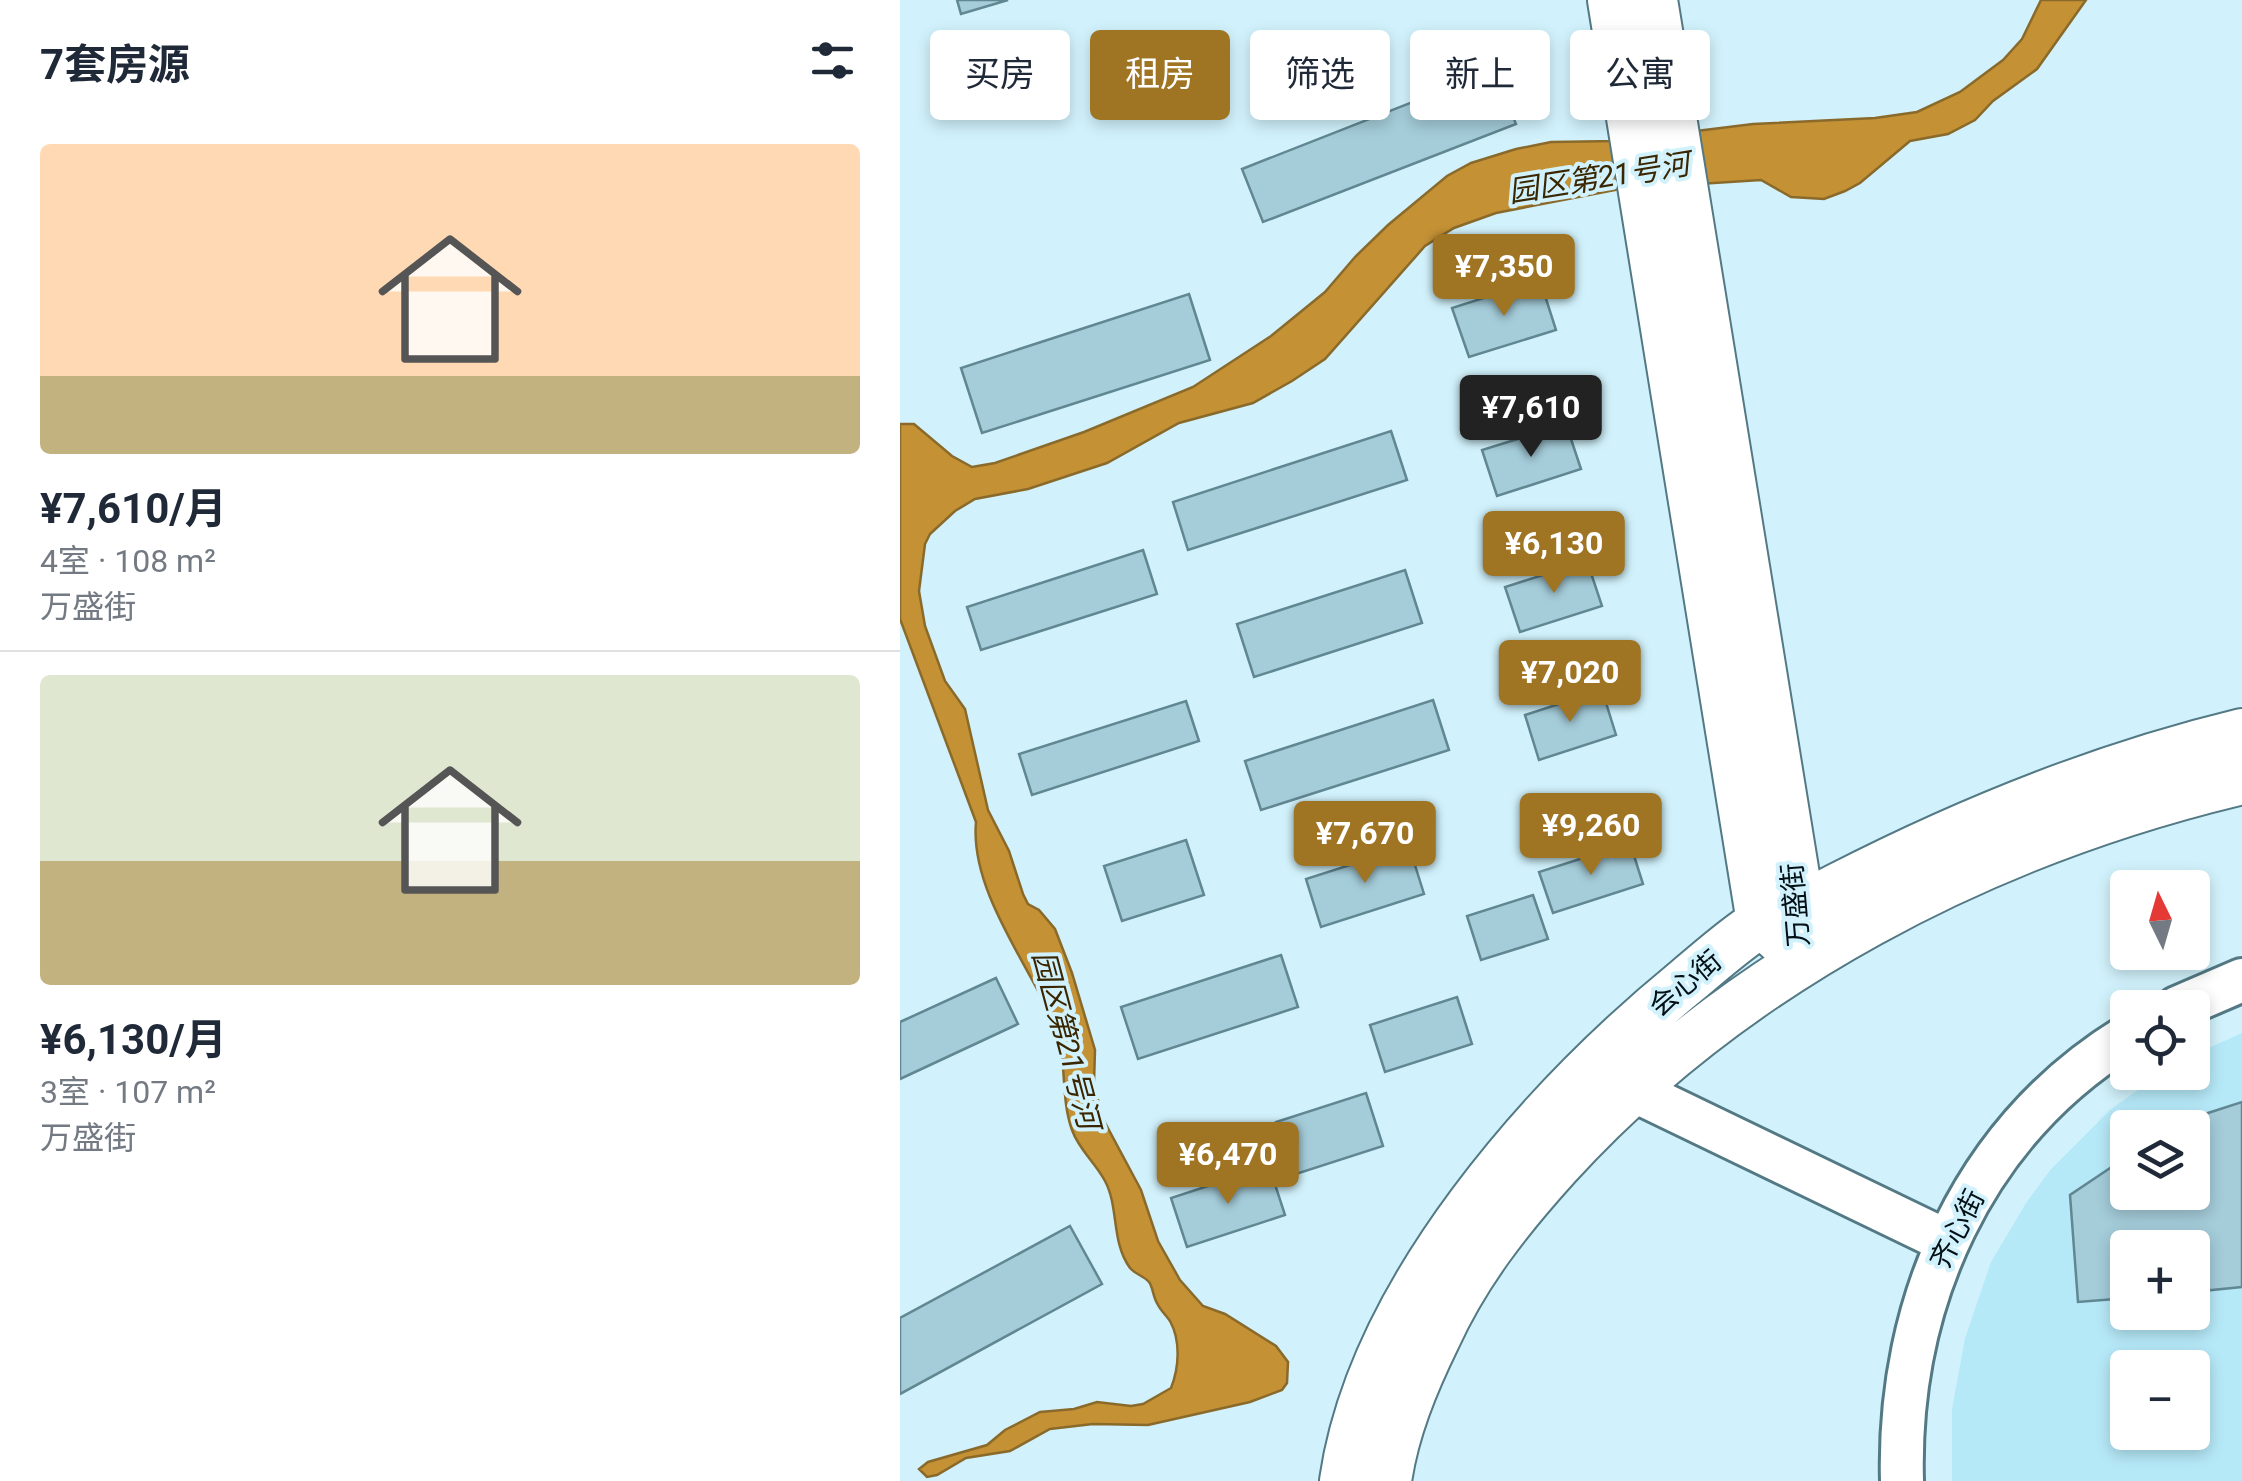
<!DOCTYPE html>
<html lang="zh">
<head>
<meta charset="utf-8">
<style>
	body { margin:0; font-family:Roboto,"Noto Sans SC",sans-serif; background:#f6f6f7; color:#1f2937; height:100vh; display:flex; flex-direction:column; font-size:38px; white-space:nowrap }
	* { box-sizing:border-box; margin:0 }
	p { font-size:32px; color:#747a83 }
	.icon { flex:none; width:55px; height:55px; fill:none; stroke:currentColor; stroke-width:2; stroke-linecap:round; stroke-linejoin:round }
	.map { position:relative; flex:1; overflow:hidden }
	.drawer { display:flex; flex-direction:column; background:#fff; width:900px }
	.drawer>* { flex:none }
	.top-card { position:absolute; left:30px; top:30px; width:950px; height:90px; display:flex; gap:20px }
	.needle { width:65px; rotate:355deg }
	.buttons { position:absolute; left:1210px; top:870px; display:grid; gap:20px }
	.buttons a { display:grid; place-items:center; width:100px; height:100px; border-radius:10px; background:#fff; box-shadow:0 5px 15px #0003; font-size:50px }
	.price { position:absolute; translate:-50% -85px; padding:0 22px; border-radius:10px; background:#9f7423; color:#fff; font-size:32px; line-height:65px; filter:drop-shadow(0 2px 5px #0008) }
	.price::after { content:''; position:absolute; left:50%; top:60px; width:30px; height:22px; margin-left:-15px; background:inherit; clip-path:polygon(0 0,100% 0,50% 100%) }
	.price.selected { background:#222; color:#fff }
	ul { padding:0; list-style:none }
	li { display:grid; align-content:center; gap:20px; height:530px; padding:0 40px }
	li+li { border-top:2px solid #e0e1e3 }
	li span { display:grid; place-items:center; height:310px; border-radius:10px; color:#555 }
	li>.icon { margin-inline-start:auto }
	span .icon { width:180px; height:180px; fill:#fffc; stroke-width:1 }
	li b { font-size:42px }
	h2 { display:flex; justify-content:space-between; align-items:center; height:120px; padding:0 40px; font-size:42px }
	.tag { padding:0 35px; border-radius:10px; background:#fff; box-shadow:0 5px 15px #0003; font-size:35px; line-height:90px }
	.tag.selected { background:#9f7423; color:#fff }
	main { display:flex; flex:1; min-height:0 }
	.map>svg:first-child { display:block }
</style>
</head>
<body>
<main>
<section class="drawer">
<h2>7套房源<svg class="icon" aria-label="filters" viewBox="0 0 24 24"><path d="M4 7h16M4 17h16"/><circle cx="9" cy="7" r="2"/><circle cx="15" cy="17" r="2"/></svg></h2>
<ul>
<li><span style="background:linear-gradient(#ffd9b3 75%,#c2b280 0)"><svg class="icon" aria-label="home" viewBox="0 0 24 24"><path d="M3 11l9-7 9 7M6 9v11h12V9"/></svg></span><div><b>¥7,610/月</b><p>4室 · 108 m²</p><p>万盛街</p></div></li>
<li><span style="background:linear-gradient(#dfe7d0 60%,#c2b280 0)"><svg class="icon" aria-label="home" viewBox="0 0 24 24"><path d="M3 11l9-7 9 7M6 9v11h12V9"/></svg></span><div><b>¥6,130/月</b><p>3室 · 107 m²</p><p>万盛街</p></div></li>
</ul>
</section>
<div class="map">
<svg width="1342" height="1481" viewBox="0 0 1342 1481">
	<rect width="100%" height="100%" fill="#d1f2fc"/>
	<path fill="#b6e9f8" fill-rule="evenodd" d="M1342,1033V1481H1052V1409L1065,1338L1091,1262L1126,1203L1151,1169L1211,1109L1262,1073L1292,1072L1293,1055ZM1228,1128H1292V1192H1228ZM1228,1248H1292V1312H1228ZM1228,1368H1292V1432H1228Z"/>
	<path fill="#c49135" stroke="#8a6a2b" stroke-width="2.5" d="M1141,0H1186L1137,69L1093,101L1075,120L1048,134L1010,141L960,183L945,191L924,199L891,197L861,180L720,189L596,213L554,228L525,246L425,359L392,381L353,403L279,423L207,463L128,489L75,499L55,511L30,534L25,544L19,591L25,626L45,681L65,709L88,810L109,851L123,894L128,904L139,910L155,929L172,973L195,1050L194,1083L202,1117L241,1190L258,1241L280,1280L303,1306L325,1314L376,1346L388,1362L387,1383L382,1390L350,1402L248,1425L193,1424L150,1429L110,1451L66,1458L37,1475L27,1477L19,1469L28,1462L87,1445L105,1430L140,1412L174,1409L197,1402L231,1406L243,1404L271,1388C279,1368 281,1341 270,1321C266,1315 260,1310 257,1303C253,1297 253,1287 249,1282C244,1276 235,1274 230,1268C211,1242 219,1207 205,1181C195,1162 179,1150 172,1130C159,1094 169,1054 152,1018C125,960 70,888 76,822L0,619V424H14L52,456L72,467L95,463L184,432L293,387L371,336L425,292L455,257L488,225L547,176L571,163L616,149L651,142L715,141L853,124L975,118L1017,112L1060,92L1103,60L1122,39Z"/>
	<path fill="#a4ccd9" stroke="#608792" stroke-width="2.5" d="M57,0H108L61,14Z
		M594,70L616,124L363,222L342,169Z
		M640,280L656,330L569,357L552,308Z
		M289,294L310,360L82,433L61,368Z
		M666,424L681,469L597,496L582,450Z
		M491,431L507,480L288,550L273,502Z
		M243,550L257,594L81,650L67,607Z
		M687,561L702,606L620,632L605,587Z
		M505,570L522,623L354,677L337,624Z
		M702,690L716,735L639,760L625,715Z
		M533,700L549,750L361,810L345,761Z
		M286,701L299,741L132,795L119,754Z
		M286,840L304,895L222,921L204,866Z
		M730,843L743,884L653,913L639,872Z
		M509,846L524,894L421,927L406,879Z
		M633,895L648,939L581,960L567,916Z
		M381,955L398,1007L238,1059L221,1007Z
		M96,978L118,1024L0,1079V1022Z
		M557,997L572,1044L485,1072L470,1025Z
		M466,1093L483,1146L393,1175L376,1122Z
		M1342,1102V1287L1292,1292V1248H1228V1298L1178,1302L1170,1195L1228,1156V1192H1292V1128H1280L1308,1113Z
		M369,1166L385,1215L287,1247L271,1198Z
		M170,1226L202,1284L0,1394V1318Z"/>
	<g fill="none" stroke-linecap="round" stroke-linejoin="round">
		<defs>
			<path id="tertiary" d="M1277,1008L1342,980
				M707,1071L731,1089L1046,1241
				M1002,1481C997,1303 1072,1132 1228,1036"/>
			<path id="secondary" d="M712,0L861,922L882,941
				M753,0L900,906L902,936
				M444,1481C472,1290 643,1099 788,980C811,961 834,940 859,924C871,916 887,912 900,906C914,900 927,893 941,886C1070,820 1201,767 1342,733
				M487,1481C494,1431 514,1383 536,1338C566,1272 609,1218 657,1165C836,969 1085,841 1342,780"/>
		</defs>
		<use href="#tertiary" stroke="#537984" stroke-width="48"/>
		<use href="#secondary" stroke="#537984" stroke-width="52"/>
		<use href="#tertiary" stroke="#fff" stroke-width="42"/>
		<use href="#secondary" stroke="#fff" stroke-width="48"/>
	</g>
	<g text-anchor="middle" stroke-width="8" stroke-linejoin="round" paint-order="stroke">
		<g font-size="28" fill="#031015" stroke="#d1f2fc">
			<text transform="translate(895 905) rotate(-95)" y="10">万盛街</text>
			<text transform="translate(785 983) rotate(-40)" y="10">会心街</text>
			<text transform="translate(1057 1229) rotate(-63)" y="10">齐心街</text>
		</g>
		<g font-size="30" font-style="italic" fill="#3a2600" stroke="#d1f2fc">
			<text transform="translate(699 178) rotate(-9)" y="10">园区第21号河</text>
			<text transform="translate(166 1040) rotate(75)" y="10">园区第21号河</text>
		</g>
	</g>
</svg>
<div class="buttons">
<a><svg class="needle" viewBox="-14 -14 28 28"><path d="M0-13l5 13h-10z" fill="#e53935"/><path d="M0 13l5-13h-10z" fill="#747a83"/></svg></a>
<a><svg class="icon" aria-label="locate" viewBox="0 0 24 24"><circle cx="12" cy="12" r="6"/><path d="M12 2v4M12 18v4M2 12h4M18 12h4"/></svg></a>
<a><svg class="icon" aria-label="layers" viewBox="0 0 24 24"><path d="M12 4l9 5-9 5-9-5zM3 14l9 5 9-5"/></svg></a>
<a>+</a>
<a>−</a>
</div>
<b class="price" style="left:604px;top:319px">¥7,350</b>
<b class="price selected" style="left:631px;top:460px">¥7,610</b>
<b class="price" style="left:654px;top:596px">¥6,130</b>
<b class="price" style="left:670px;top:725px">¥7,020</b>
<b class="price" style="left:691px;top:878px">¥9,260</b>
<b class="price" style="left:465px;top:886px">¥7,670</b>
<b class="price" style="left:328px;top:1207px">¥6,470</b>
<div class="top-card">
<a class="tag">买房</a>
<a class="tag selected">租房</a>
<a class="tag">筛选</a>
<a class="tag">新上</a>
<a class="tag">公寓</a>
</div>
</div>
</main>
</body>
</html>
